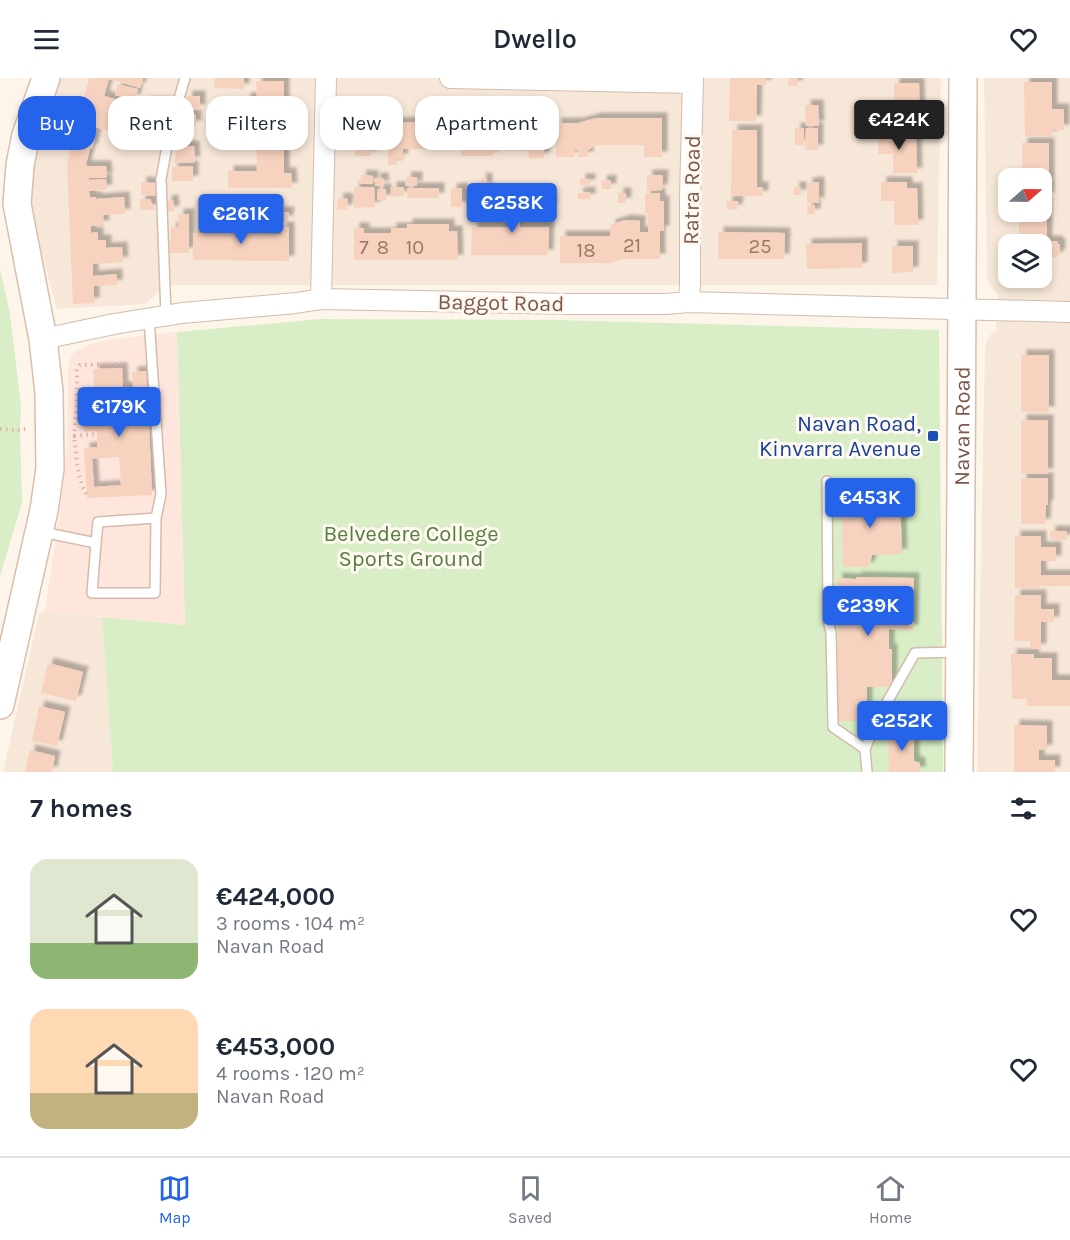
<!DOCTYPE html>
<html lang="en">
<head>
<meta charset="utf-8">
<style>
	body { margin:0; font-family:Karla,sans-serif; background:#f2f2f3; color:#1f2937; height:100vh; display:flex; flex-direction:column; font-size:22px; white-space:nowrap }
	* { box-sizing:border-box; margin:0 }
	p { font-size:20px; color:#747a83 }
	.icon { flex:none; width:33px; height:33px; fill:none; stroke:currentColor; stroke-width:2; stroke-linecap:round; stroke-linejoin:round }
	.map { position:relative; height:694px; overflow:hidden }
	.sheet { display:flex; flex-direction:column; background:#fff; flex:1 }
	.sheet>* { flex:none }
	.top-card { position:absolute; left:18px; top:18px; width:600px; height:54px; display:flex; gap:12px }
	.needle { width:39px; rotate:70deg }
	.buttons { position:absolute; left:998px; top:90px; display:grid; gap:12px }
	.buttons a { display:grid; place-items:center; width:54px; height:54px; border-radius:12px; background:#fff; box-shadow:0 3px 9px #0003; font-size:30px }
	.price { position:absolute; translate:-50% -51px; padding:0 14px; border-radius:6px; background:#2563eb; color:#fff; font-size:20px; line-height:39px; filter:drop-shadow(0 2px 3px #0008) }
	.price::after { content:''; position:absolute; left:50%; top:36px; width:18px; height:14px; margin-left:-9px; background:inherit; clip-path:polygon(0 0,100% 0,50% 100%) }
	.price.selected { background:#222; color:#fff }
	ul { padding:0; list-style:none }
	li { display:flex; align-items:center; gap:18px; height:150px; padding:0 30px }
	li span { display:grid; place-items:center; flex:none; width:168px; height:120px; border-radius:18px; color:#555 }
	li>.icon { margin-inline-start:auto }
	span .icon { width:72px; height:72px; fill:#fffc; stroke-width:1 }
	li b { font-size:26px }
	h2 { display:flex; justify-content:space-between; align-items:center; height:72px; padding:0 30px; font-size:26px }
	.tag { padding:0 21px; border-radius:18px; background:#fff; box-shadow:0 3px 9px #0003; font-size:21px; line-height:54px }
	.tag.selected { background:#2563eb; color:#fff }
	header { display:flex; justify-content:space-between; align-items:center; height:78px; padding:0 30px; background:#fff; font-size:27px; font-weight:600 }
	.menu { display:flex; justify-content:space-around; align-items:center; height:84px; border-top:2px solid #e0e1e3; background:#fff; font-size:16px; color:#747a83 }
	.menu a { display:grid; justify-items:center; gap:3px }
	.menu .selected { color:#2563eb }
	.map>svg:first-child { display:block }
</style>
</head>
<body>
<header><svg class="icon" aria-label="menu" viewBox="0 0 24 24"><path d="M4 6h16M4 12h16M4 18h16"/></svg>Dwello<svg class="icon" aria-label="heart" viewBox="0 0 24 24"><path d="M12 20l-8-8c-3-5 5-10 8-4 3-6 11-1 8 4z"/></svg></header>
<div class="map">
<svg width="1070" height="694" viewBox="0 0 1070 694">
	<defs>
		<filter id="shadow"><feDropShadow dx="5.5" dy="-5.5" stdDeviation="1.5" flood-color="#0004"/></filter>
	</defs>
	<rect width="100%" height="100%" fill="#fef5ea"/>
	<path fill="#f7e7d8" fill-rule="evenodd" d="M57,0H941L937,207H167L145,226L57,231L31,134L30,93L39,41Z
		M984,0H1070V694H977L985,269L989,258L996,253L998,217L989,207L987,196ZM1008,100H1041V134H1008ZM1008,166H1041V200H1008Z
		M45,533L102,539L113,694H3L39,536Z"/>
	<path fill="#ffe6dd" d="M177,254L185,547L45,533L64,402L67,362L68,293L70,282L73,275L91,266L107,262Z"/>
	<path fill="#d9eec6" d="M0,191L10,236L21,328L20,352L22,425L0,498Z
		M320,241L556,242L939,252L943,694H113L102,539L185,547L177,254Z"/>
	<path fill="#f7d2bf" fill-rule="evenodd" filter="url(#shadow)" d="M89,0H143L140,10L109,1L104,18L118,22L108,53L95,49L94,55L96,56L92,71H90L86,86L87,88H106L107,100H89V102L106,101L107,112L89,113L90,119H96V121L124,119L125,136L103,137L104,148H91V155L98,154V162H106V170L122,169L123,184L93,186V198L117,196V207L94,208V225L73,226L67,86Z
		M215,0H244V11L214,10Z
		M730,0H766V7H757L756,43H729Z
		M789,0H798L797,8L788,7Z
		M256,3H284V95H291L292,110H228V93H257L256,36H245V20H257Z
		M1024,4H1052V31H1064V52H1052V58H1025Z
		M894,5H919L920,50L881,51L880,29H894Z
		M117,6L138,11L135,22L115,17Z
		M187,18H200V32H186Z
		M144,24H175L171,39H144Z
		M805,27H818L819,48H806Z
		M183,36L196,37V48H183Z
		M596,40H662V79H644V67H596L588,72V79H578V72H575L574,79H556V45H578Z
		M457,44V71H403V81H397V87H388V71L371,72V78H355L354,45Z
		M462,45L544,46V80H529V73L493,72V78H461Z
		M795,50H804V67H795Z
		M806,50H818V72H805Z
		M732,52H757V109H763V118H731Z
		M878,54H901V59L916,58L917,95H893V76H878Z
		M1022,65H1049V120H1041V100H1022Z
		M178,68H194L195,84L174,85Z
		M193,88V103H172V89Z
		M361,97L373,98V106H360Z
		M647,97H663L662,112L647,113Z
		M406,99H417V108H405Z
		M375,100H383L384,108H375Z
		M481,100H487V110L480,109Z
		M580,101H590V107H580Z
		M611,102V111H602L601,103Z
		M141,104L156,105V118L141,117Z
		M819,104V125H807V105Z
		M881,104H907V110H917L918,147H894V123H881Z
		M354,109H374L375,129L354,130Z
		M391,109H404V118L391,119Z
		M794,109H801V117H794Z
		M407,110H439V120H407Z
		M462,110V129H451V111Z
		M378,111H386V122H377Z
		M473,111H491V125H481V140H473Z
		M495,113H509V138H494Z
		M511,113H528V141H520V149H549L548,177H471L472,149H511Z
		M590,114V121H578V115Z
		M618,115H626V125H618Z
		M645,115H660V123H664V153H660V181H624L610,185H560V158H610V147L625,142L640,143V154H648V135H645Z
		M338,120L348,121L347,132H337Z
		M140,121H150L155,132H140Z
		M539,121H551V131H539Z
		M173,122L174,133L167,134L166,123Z
		M727,123H738L737,132L727,131Z
		M1041,123H1047V163H1057L1058,166H1060V176H1058V179H1041V166H1019V134H1041Z
		M807,127H815V136H807Z
		M278,134H289L288,143H278Z
		M178,136H189V175H170L171,149H178Z
		M225,136H233V155L281,156V149H289V183L193,182V155H225Z
		M407,146H449V153H457L458,182H354V150H364V155H391V150H407Z
		M718,154L785,155L784,181H718Z
		M862,165V190L807,191L806,166Z
		M892,168H913V194L892,195Z
		M1021,277H1049V334H1021Z
		M122,290L123,309H133L132,294L146,293L147,312H144V324H148L152,417L87,420L84,370L97,369V353L84,354L83,340H96L93,291ZM119,379L121,407L94,409L92,381Z
		M1021,342H1048V396L1021,395Z
		M1021,400H1048V427H1046L1045,446H1021Z
		M900,418L902,476L872,477L869,489H843L841,420Z
		M1050,453H1067V462L1050,461Z
		M1015,458H1041V469H1056V483H1041V497H1070V508H1040V510H1015Z
		M856,499L914,500L913,552L889,551V571H892V609H867V643H837L838,546L831,545V531H837V500L856,501Z
		M1015,517H1041V531H1054V544H1041V571H1030V563H1014Z
		M1011,576H1034V580H1052V602H1070V628H1027V621H1012Z
		M48,585L83,594L76,623L41,615Z
		M39,628L65,634L57,668L32,663Z
		M1014,647L1047,648V672H1039V682H1055V694H1014Z
		M914,653V683L920,685V694H889L888,654Z
		M30,672L55,678L52,694H25Z"/>
	<g fill="none" stroke-linecap="round" stroke-linejoin="round">
		<defs>
			<path id="service" d="M166,238L161,101L170,52L185,0
				M149,241L161,416L156,440
				M827,403L828,542L831,555L833,649L865,671
				M42,461L52,456L96,465L92,515H155L156,440L98,444L96,465
				M867,694L865,671L877,642L915,575L958,574"/>
			<path id="minor" d="M450,0L693,5
				M321,221L326,0
				M689,224L690,205V121L693,0
				M43,261L114,246L182,235L296,225L321,221L569,226H666L689,224L1070,234"/>
			<g id="secondary">
				<path d="M0,627L44,432L50,391L49,314L43,261L17,126L20,87L26,57L46,0"/>
				<path id="s1" d="M959,694C961,463 962,231 963,0"/>
			</g>
		</defs>
		<use href="#service" stroke="#d3bcad" stroke-width="12"/>
		<use href="#minor" stroke="#d3bcad" stroke-width="22"/>
		<use href="#secondary" stroke="#d9bead" stroke-width="30"/>
		<path stroke="#ddb5a1" stroke-width="4" stroke-dasharray="1.5 4.5" stroke-linecap="butt" d="M0,351L20,352L29,350
			M73,358H74L77,328V292L80,287L122,286
			M86,416C77,399 76,377 74,358L97,356"/>
		<use href="#service" stroke="#fff" stroke-width="9"/>
		<use href="#minor" stroke="#fff" stroke-width="20"/>
		<use href="#secondary" stroke="#fff" stroke-width="27"/>
	</g>
	<rect fill="#1a4fb4" stroke="#fff9f2" stroke-width="2" x="927" y="352" width="12" height="12" rx="3"/>
	<g text-anchor="middle" stroke-width="6" stroke-linejoin="round" paint-order="stroke">
		<g font-size="20" fill="#9c7766">
			<text x="632" y="174">21</text>
			<text x="760" y="175">25</text>
			<text x="364" y="176">7</text>
			<text x="383" y="176">8</text>
			<text x="415" y="176">10</text>
			<text x="586" y="179">18</text>
		</g>
		<g font-size="22" fill="#7d5949" stroke="#fff9f2">
			<text transform="translate(691 112) rotate(-89)" y="8">Ratra Road</text>
			<text transform="translate(501 224) rotate(1)" y="8">Baggot Road</text>
			<text dy="8" stroke="none"><textPath href="#s1" startOffset="346">Navan Road</textPath></text>
		</g>
		<g font-size="22" fill="#164399" stroke="#fff9f2" text-anchor="end">
			<text x="921" y="353">Navan Road,<tspan x="921" dy="25">Kinvarra Avenue</tspan></text>
		</g>
		<g font-size="22" fill="#537e3d" stroke="#fff9f2">
			<text x="411" y="463">Belvedere College<tspan x="411" dy="25">Sports Ground</tspan></text>
		</g>
	</g>
</svg>
<div class="buttons">
<a><svg class="needle" viewBox="-14 -14 28 28"><path d="M0-13l5 13h-10z" fill="#e53935"/><path d="M0 13l5-13h-10z" fill="#747a83"/></svg></a>
<a><svg class="icon" aria-label="layers" viewBox="0 0 24 24"><path d="M12 4l9 5-9 5-9-5zM3 14l9 5 9-5"/></svg></a>
</div>
<b class="price selected" style="left:899px;top:73px">€424K</b>
<b class="price" style="left:512px;top:156px">€258K</b>
<b class="price" style="left:241px;top:167px">€261K</b>
<b class="price" style="left:119px;top:360px">€179K</b>
<b class="price" style="left:870px;top:451px">€453K</b>
<b class="price" style="left:868px;top:559px">€239K</b>
<b class="price" style="left:902px;top:674px">€252K</b>
<div class="top-card">
<a class="tag selected">Buy</a>
<a class="tag">Rent</a>
<a class="tag">Filters</a>
<a class="tag">New</a>
<a class="tag">Apartment</a>
</div>
</div>
<section class="sheet">
<h2>7 homes<svg class="icon" aria-label="filters" viewBox="0 0 24 24"><path d="M4 7h16M4 17h16"/><circle cx="9" cy="7" r="2"/><circle cx="15" cy="17" r="2"/></svg></h2>
<ul>
<li><span style="background:linear-gradient(#dfe7d0 70%,#8fb573 0)"><svg class="icon" aria-label="home" viewBox="0 0 24 24"><path d="M3 11l9-7 9 7M6 9v11h12V9"/></svg></span><div><b>€424,000</b><p>3 rooms · 104 m²</p><p>Navan Road</p></div><svg class="icon" aria-label="heart" viewBox="0 0 24 24"><path d="M12 20l-8-8c-3-5 5-10 8-4 3-6 11-1 8 4z"/></svg></li>
<li><span style="background:linear-gradient(#ffd9b3 70%,#c2b280 0)"><svg class="icon" aria-label="home" viewBox="0 0 24 24"><path d="M3 11l9-7 9 7M6 9v11h12V9"/></svg></span><div><b>€453,000</b><p>4 rooms · 120 m²</p><p>Navan Road</p></div><svg class="icon" aria-label="heart" viewBox="0 0 24 24"><path d="M12 20l-8-8c-3-5 5-10 8-4 3-6 11-1 8 4z"/></svg></li>
</ul>
</section>
<nav class="menu">
<a class="selected"><svg class="icon" aria-label="map" viewBox="0 0 24 24"><path d="M3 6l6-2 6 2 6-2v14l-6 2-6-2-6 2zM9 4v14M15 6v14"/></svg>Map</a>
<a><svg class="icon" aria-label="saved" viewBox="0 0 24 24"><path d="M7 4h10v16l-5-4-5 4z"/></svg>Saved</a>
<a><svg class="icon" aria-label="home" viewBox="0 0 24 24"><path d="M3 11l9-7 9 7M6 9v11h12V9"/></svg>Home</a>
</nav>
</body>
</html>
